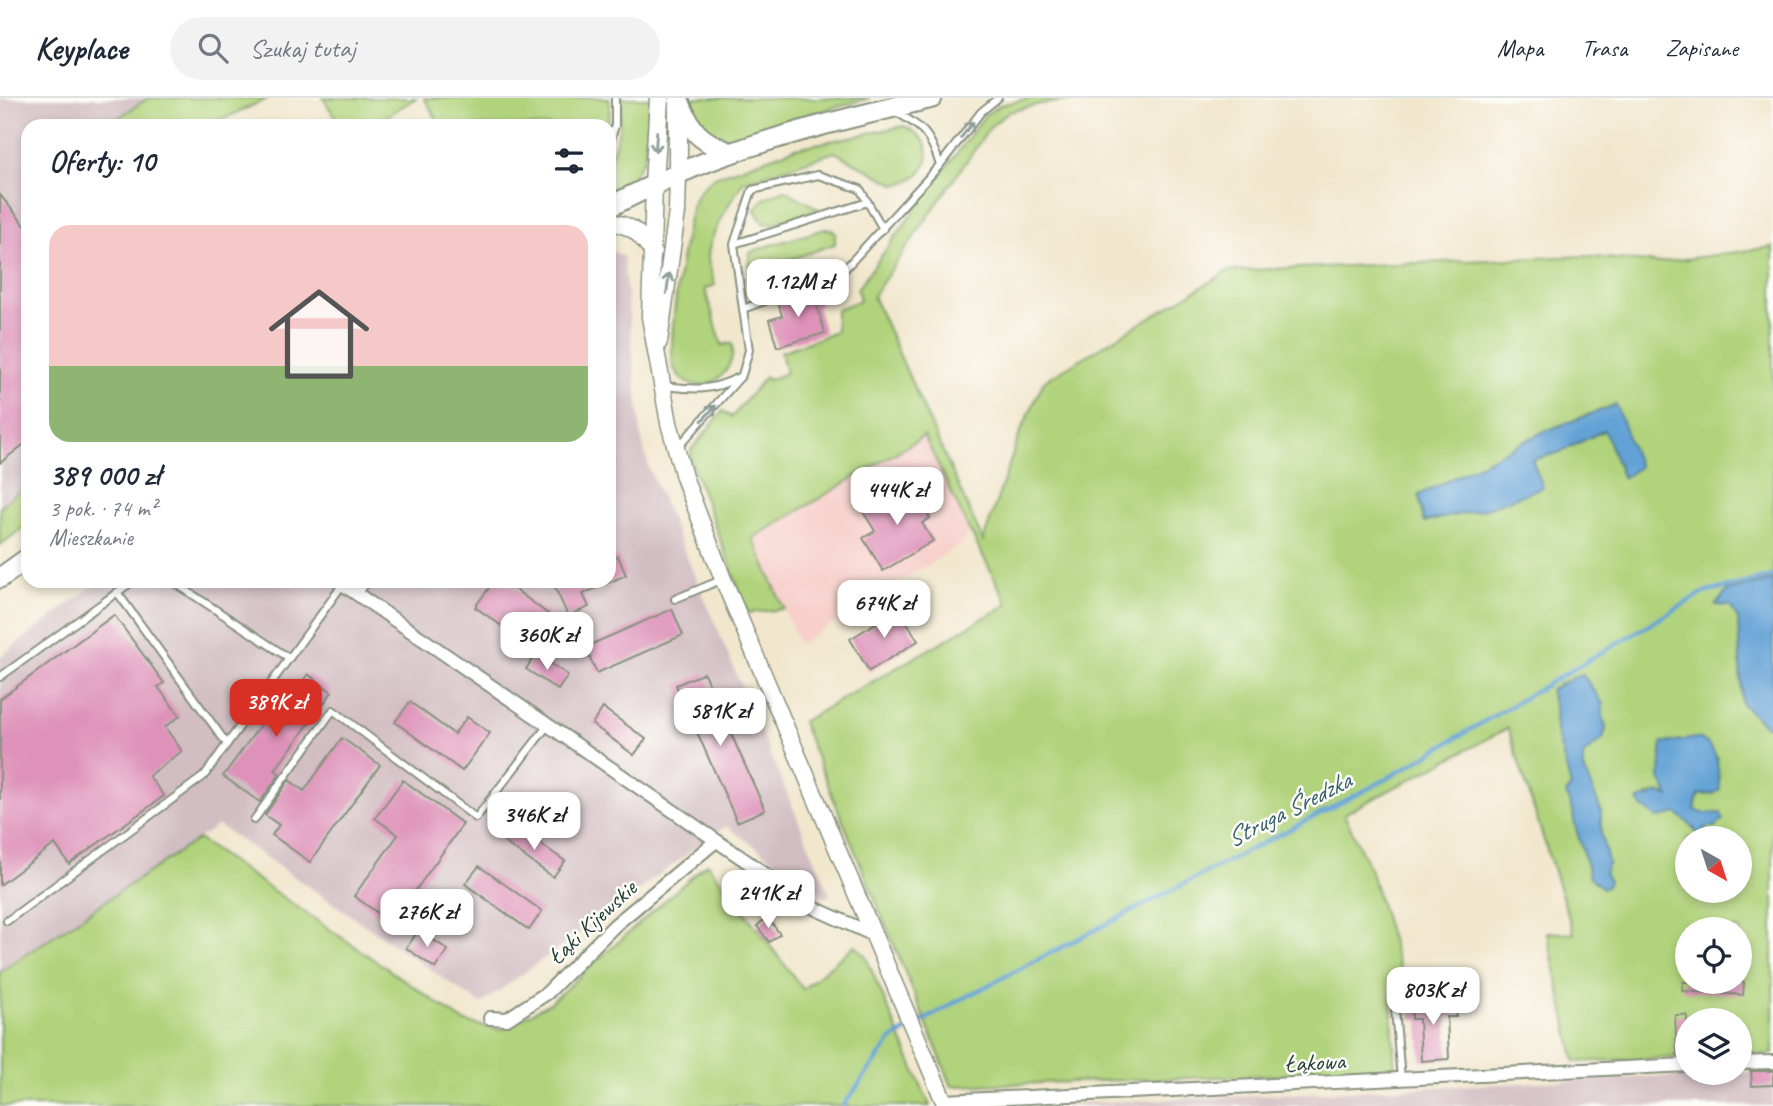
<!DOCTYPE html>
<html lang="pl">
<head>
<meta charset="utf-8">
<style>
	body { margin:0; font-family:Caveat,sans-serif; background:#f2f2f3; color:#1f2937; height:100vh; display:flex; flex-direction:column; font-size:26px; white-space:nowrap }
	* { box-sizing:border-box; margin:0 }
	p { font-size:23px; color:#747a83 }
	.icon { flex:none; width:38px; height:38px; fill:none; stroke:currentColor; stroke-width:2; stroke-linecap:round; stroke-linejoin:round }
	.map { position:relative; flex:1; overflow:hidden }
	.details { position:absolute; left:21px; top:21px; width:595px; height:469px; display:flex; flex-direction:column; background:#fff; border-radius:21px; box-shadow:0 4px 10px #0003 }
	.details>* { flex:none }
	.needle { width:46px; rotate:141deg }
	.tools { position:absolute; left:1675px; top:728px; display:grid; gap:14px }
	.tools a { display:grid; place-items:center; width:77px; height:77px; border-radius:50%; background:#fff; box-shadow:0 4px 10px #0003; font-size:35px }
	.price { position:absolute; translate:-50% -60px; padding:0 16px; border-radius:14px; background:#fff; color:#222; font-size:23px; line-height:46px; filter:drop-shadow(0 2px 4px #0008) }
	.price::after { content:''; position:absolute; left:50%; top:42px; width:21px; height:16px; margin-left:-10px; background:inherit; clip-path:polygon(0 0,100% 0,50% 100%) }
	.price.current { background:#d93025; color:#fff }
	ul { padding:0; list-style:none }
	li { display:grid; align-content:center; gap:14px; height:371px; padding:0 28px }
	li span { display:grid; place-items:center; height:217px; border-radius:21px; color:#555 }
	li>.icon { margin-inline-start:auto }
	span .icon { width:126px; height:126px; fill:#fffc; stroke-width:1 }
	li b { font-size:30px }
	h2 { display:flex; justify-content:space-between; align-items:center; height:84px; padding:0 28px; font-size:30px }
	header { display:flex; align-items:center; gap:42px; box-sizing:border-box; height:98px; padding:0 35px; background:#fff; border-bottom:2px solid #e0e1e3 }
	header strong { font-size:33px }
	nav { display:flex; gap:38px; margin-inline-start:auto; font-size:24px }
	.search { width:490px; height:63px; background:#f2f2f3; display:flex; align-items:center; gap:18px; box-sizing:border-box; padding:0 24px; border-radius:38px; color:#747a83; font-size:26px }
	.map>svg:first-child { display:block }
</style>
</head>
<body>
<header>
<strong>Keyplace</strong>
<div class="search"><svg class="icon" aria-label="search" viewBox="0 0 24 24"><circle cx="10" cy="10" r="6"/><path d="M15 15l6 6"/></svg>Szukaj tutaj</div>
<nav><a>Mapa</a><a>Trasa</a><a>Zapisane</a></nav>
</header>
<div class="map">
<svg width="1773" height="1008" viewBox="0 0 1773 1008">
	<rect width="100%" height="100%" fill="#fdfcf7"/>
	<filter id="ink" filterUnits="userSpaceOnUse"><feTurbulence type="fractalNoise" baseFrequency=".0143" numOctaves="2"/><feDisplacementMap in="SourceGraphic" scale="14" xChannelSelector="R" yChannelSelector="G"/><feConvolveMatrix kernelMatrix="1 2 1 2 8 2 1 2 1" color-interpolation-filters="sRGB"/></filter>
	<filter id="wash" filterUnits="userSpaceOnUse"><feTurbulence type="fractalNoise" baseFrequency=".00686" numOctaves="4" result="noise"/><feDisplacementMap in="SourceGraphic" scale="28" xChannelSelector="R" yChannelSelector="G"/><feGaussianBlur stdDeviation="1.57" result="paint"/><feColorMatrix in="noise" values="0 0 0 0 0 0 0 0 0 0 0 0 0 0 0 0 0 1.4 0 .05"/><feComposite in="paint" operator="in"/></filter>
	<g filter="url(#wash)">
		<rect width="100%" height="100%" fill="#f1e7cd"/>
		<path fill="#f7d0cb" d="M924,337L969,431L963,445L799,546L753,440Z"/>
		<path fill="#d2bec2" d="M0,0H148L106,28H28V426L0,447Z
			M609,152L623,158L641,338L649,370L830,797L826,799L726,728L481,906L218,727L0,874V559L99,483H609Z
			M1773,974V1008H1028L1672,978Z"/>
		<path fill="#b1d37b" stroke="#688858" stroke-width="2" fill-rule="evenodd" d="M148,0H269L208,28H106Z
			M323,0H416L371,28H341Z
			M424,0H609L610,10L608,28H441Z
			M620,0H651L644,61L629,84L609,94C609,84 606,69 610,60C619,37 622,26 620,0Z
			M688,0H870L725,40C699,34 697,22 688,0Z
			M1032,0H1091L1040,6L1009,14L991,28L873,198L983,443L1020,335L1044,283L1228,173L1584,158L1657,165L1773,149V482L1727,493L1716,507L1730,508L1738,521L1742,606L1766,628H1773V956L1740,957V922H1687V959L1575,964L1547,834L1574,836L1508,630L1344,716L1370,771L1401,875L1391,899L1395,973L952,988L802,624L1008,506L969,431L924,338L753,440L784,511L748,515L691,364V352L723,313L732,319L765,279L769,282L786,275L781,254L836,234V212L860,202L857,191L985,17L1000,7ZM1615,307L1622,379L1605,332L1560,354L1532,362L1542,389L1484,411L1424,424L1419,397L1545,333ZM1583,577L1603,606V619L1606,630L1603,641L1583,657V669L1601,713V735L1608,765L1604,775L1590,779L1574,723L1573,714L1566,696L1571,688L1556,632L1555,610L1551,600L1558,586ZM1698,640L1718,660L1713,696L1698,697L1695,711L1702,715H1720L1723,722L1714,729H1707L1698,737L1686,721L1648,697L1660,695L1669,699L1660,680L1662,645ZM1687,740H1740V793H1687ZM1687,831H1740V884H1687Z
			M904,28C941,44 932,79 896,87L835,54L743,84C732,100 707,141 708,160C709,169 713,179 715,187L705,191L722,247L732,245C738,280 694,305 675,272C665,256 685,124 694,103C698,92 706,85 715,79L796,50Z
			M785,92L819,111L771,126L763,125L755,112C760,99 773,97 785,92Z
			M825,131H831L835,135V146L760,172L750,169L749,156L755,152Z
			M26,388L28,426L0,447V409Z
			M198,741L465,924L501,932L551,904L707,765L803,891L855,847L865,857L930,1008H0V874Z"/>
		<path fill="#64a2d6" stroke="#427085" stroke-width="2" d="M1616,307L1639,369L1623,380L1604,332L1560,354L1532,362L1543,389L1484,411L1424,424L1419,397L1545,333Z
			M1773,482V628H1766L1742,606L1738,521L1730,508L1716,507L1727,493Z
			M1583,577L1603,606V619L1606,630L1603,641L1583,657V669L1601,713V735L1608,765L1604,775L1609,783L1607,788L1603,791L1590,779L1574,723L1573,714L1566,696L1571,688L1556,632L1555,611L1550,592L1574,579Z
			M1698,640C1721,649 1717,671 1720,692L1713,696L1698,697L1695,711L1702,715H1721L1723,722L1714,729H1707L1698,737L1693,729L1677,715L1658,720L1642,709L1638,702L1660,695L1669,699L1660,680L1662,645Z"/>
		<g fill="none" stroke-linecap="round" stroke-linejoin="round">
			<path stroke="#64a2d6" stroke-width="4.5" d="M843,1008L892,941L954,905L1381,684L1703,495L1773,478"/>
		</g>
		<g id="blocks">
			<path fill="#de92b9" d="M0,97L28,131V343L0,365Z
				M808,162L813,179L775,193L769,174Z
				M816,190L821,206L817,208L825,235L777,249L769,222L782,218L778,204Z
				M908,384L930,420L922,425L933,443L883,473L863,440L875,433L862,412Z
				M618,458L626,477L583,496L589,509L568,518L552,483H609V462Z
				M494,483H504L548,516L527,546L475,509Z
				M672,511L683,537L597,575L585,549Z
				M899,511L918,543L869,573L850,541Z
				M114,517L164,585L158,589L180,618L165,629L182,653L149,678L164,698L69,766L55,746L0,787V601Z
				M536,556L568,577L558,592L526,571Z
				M704,575L765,712L737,724L676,587Z
				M308,576L332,594L275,672L280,676L260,704L223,678L281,599L288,604Z
				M410,604L454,636L467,619L490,635L462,673L395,624Z
				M603,610L646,641L634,657L592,626Z
				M342,640L380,667L310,764L272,737L279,727L265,717L289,682L304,693Z
				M403,682L463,726L392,825L354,798L398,737L375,720Z
				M515,728L565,763L553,779L504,744Z
				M479,768L542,813L529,832L465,786Z
				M767,819L780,836L769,844L757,828Z
				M419,832L448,852L435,870L406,850Z
				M1683,884H1744L1743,897L1682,893Z
				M1423,897L1424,905L1455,903L1456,919H1447L1449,961L1421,963L1419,921H1412L1411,898Z
				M1675,917H1687V957H1677Z
				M1751,973H1773V987L1752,988Z"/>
		</g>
	</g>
	<g filter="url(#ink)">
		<use href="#blocks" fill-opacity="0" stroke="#889280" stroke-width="2"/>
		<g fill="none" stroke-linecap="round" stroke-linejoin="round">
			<defs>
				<path id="service" d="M896,14C924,30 930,36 940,67
					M609,48L615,27V0
					M734,146L868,104
					M743,211L734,146L752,92L818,77L860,91L883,131
					M663,288C692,291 710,294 737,280
					M679,348L742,277L749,252L743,211L842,174L940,67L981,14L998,0
					M172,483L289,560
					M117,494L227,646L343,486
					M358,496L368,483
					M675,501L721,482
					M0,579L133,483
					M254,722L333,612L476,720L548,627
					M7,823L204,678L227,646
					M1401,981L1394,899L1403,877"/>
				<path id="minor" d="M338,483L816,811L874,837
					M490,920L507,921L547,895L615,827L716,743
					M1740,965L1773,964
					M944,1003L1687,967"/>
				<path id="tertiary" d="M654,87L650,219L669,325L684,379L723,481L946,1008
					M609,124C633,127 639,135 653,154
					M659,244L677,114L678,76"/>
				<path id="secondary" d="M678,3V76
					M654,87L659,0"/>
				<path id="trunk" d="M678,0C691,33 697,42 731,55
					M609,109C648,89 689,69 731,55C796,32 865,16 932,0
					M0,480L28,460"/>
			</defs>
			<use href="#service" stroke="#889280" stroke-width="10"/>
			<use href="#minor" stroke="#889280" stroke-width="16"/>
			<use href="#tertiary" stroke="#889280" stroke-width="19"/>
			<use href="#secondary" stroke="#889280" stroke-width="21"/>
			<use href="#trunk" stroke="#889280" stroke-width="23"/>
			<use href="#service" stroke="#fff" stroke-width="6"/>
			<use href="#minor" stroke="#fff" stroke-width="12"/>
			<use href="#tertiary" stroke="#fff" stroke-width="16"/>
			<use href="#secondary" stroke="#fff" stroke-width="18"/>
			<use href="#trunk" stroke="#fff" stroke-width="19"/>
		</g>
		<defs><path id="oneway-shaft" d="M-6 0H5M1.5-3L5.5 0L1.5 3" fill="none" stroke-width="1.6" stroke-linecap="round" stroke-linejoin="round" transform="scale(1.75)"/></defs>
		<g stroke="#8f9e9a">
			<use href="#oneway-shaft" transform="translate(967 32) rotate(-52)"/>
			<use href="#oneway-shaft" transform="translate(656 44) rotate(94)"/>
			<use href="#oneway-shaft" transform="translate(668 185) rotate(-82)"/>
			<use href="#oneway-shaft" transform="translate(709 315) rotate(-48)"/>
		</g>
	</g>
	<g text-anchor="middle" stroke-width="5" stroke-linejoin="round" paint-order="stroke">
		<g font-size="24" fill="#1f3d34" stroke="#fdfcf7">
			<text transform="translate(592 824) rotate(-43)" y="8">Łąki Kijewskie</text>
			<text transform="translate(1315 964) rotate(-3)" y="8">Łąkowa</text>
		</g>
		<g font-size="26" font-style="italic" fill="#37606d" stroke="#fdfcf7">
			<text transform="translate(1288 711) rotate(-27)" y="9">Struga Średzka</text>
		</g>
	</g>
</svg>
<div class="tools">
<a><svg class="needle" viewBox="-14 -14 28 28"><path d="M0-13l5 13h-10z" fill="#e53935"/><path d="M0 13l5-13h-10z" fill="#747a83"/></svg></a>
<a><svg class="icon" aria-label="locate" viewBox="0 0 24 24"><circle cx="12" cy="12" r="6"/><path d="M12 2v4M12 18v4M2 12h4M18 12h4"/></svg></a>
<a><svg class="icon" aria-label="layers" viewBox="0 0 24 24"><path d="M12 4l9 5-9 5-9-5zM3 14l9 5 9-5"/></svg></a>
</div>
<b class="price" style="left:798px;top:221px">1.12M zł</b>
<b class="price" style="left:897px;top:429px">444K zł</b>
<b class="price" style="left:884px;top:542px">674K zł</b>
<b class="price" style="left:547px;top:574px">360K zł</b>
<b class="price current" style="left:276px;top:641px">389K zł</b>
<b class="price" style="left:720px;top:650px">581K zł</b>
<b class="price" style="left:534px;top:754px">346K zł</b>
<b class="price" style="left:768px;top:832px">241K zł</b>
<b class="price" style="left:427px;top:851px">276K zł</b>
<b class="price" style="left:1433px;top:929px">803K zł</b>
<section class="details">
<h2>Oferty: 10<svg class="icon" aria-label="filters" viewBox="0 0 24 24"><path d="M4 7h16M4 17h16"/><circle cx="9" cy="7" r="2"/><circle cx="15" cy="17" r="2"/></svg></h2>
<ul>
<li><span style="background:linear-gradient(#f6c9c9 65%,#8fb573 0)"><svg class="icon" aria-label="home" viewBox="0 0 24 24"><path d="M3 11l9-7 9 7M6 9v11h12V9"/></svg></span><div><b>389 000 zł</b><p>3 pok. · 74 m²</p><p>Mieszkanie</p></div></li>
</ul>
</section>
</div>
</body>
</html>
